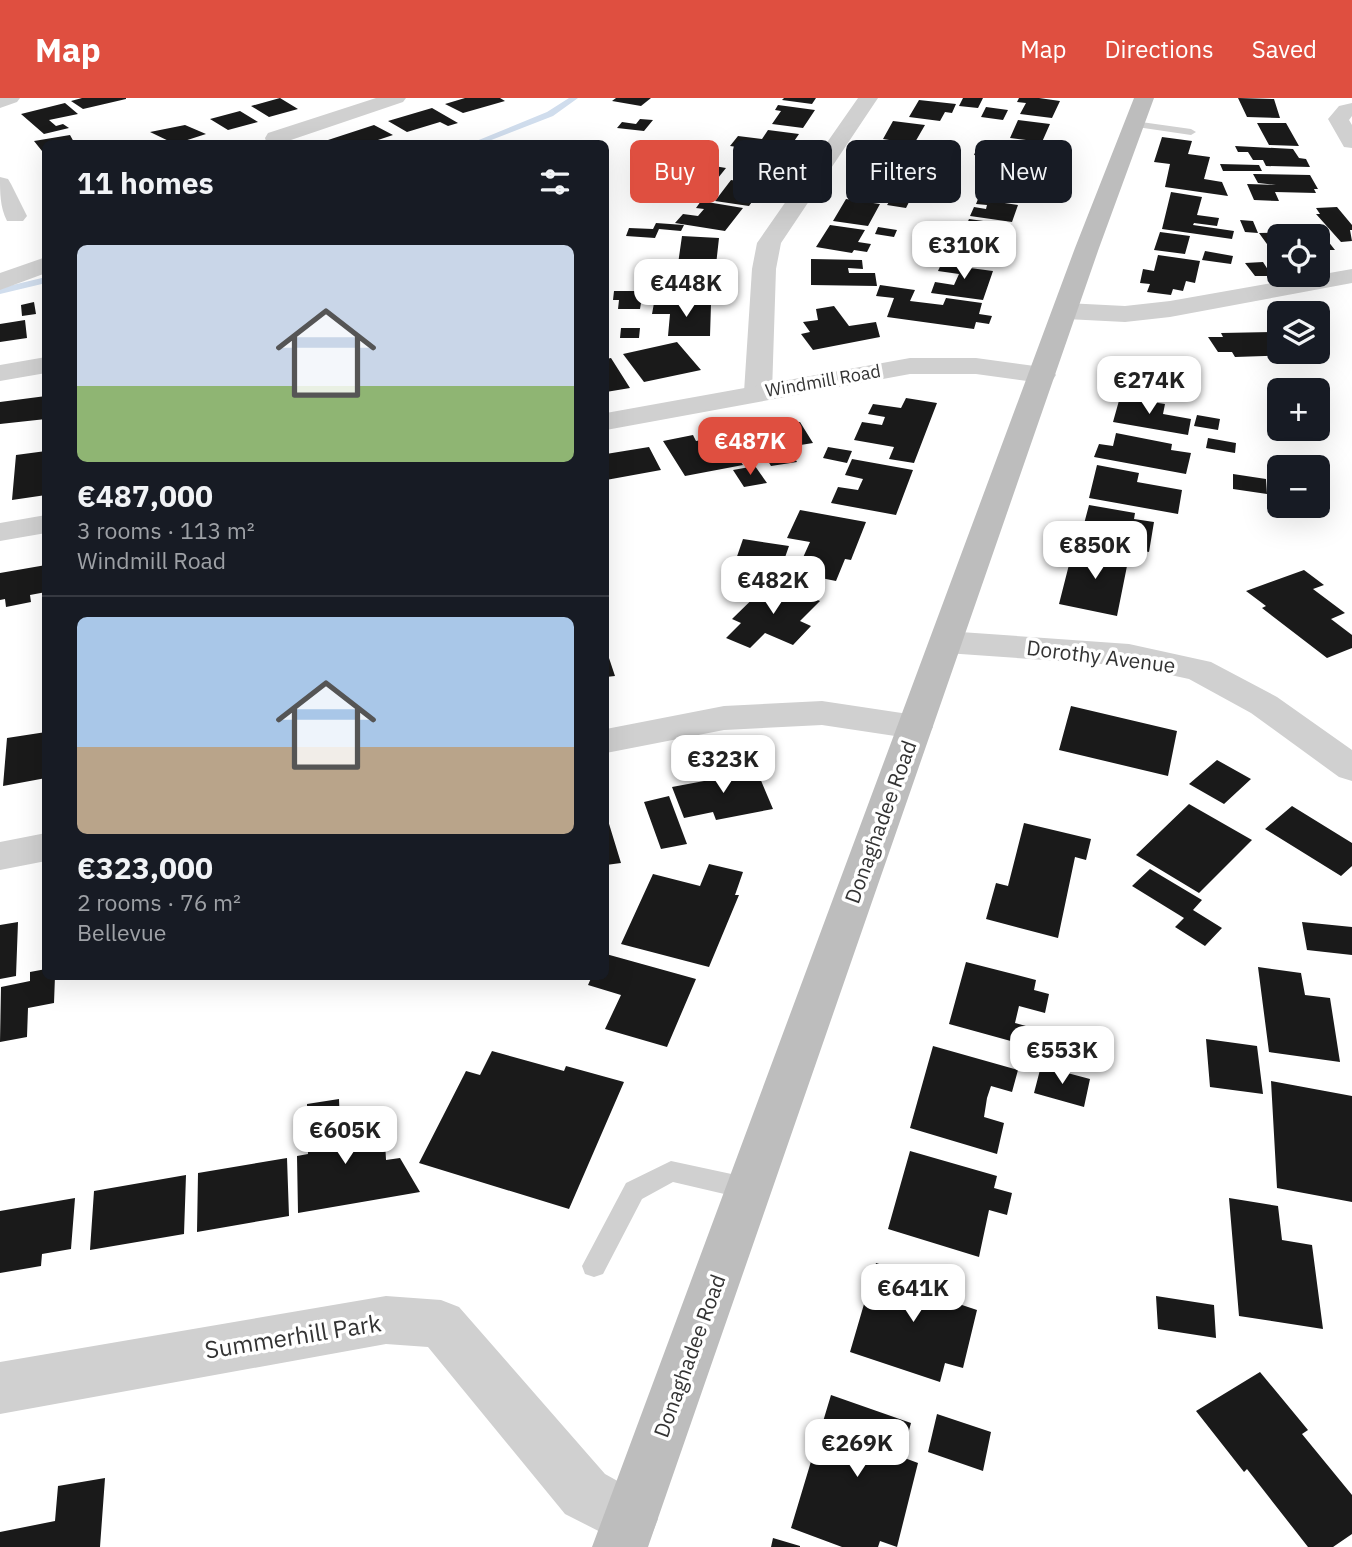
<!DOCTYPE html>
<html lang="en">
<head>
<meta charset="utf-8">
<style>
	body { margin:0; font-family:"IBM Plex Sans",sans-serif; background:#242831; color:#f1f3f6; height:100vh; display:flex; flex-direction:column; font-size:26px; white-space:nowrap }
	* { box-sizing:border-box; margin:0 }
	p { font-size:23px; color:#9ea1a6 }
	.icon { flex:none; width:38px; height:38px; fill:none; stroke:currentColor; stroke-width:2; stroke-linecap:round; stroke-linejoin:round }
	.map { position:relative; flex:1; overflow:hidden }
	.side { position:absolute; left:42px; top:42px; width:567px; height:840px; display:flex; flex-direction:column; background:#171b24; border-radius:10px; box-shadow:0 7px 28px #0002 }
	.side>* { flex:none }
	.top-card { position:absolute; left:630px; top:42px; width:616px; height:63px; display:flex; gap:14px }
	.fabs { position:absolute; left:1267px; top:126px; display:grid; gap:14px }
	.fabs a { display:grid; place-items:center; width:63px; height:63px; border-radius:10px; background:#171b24; box-shadow:0 7px 28px #0002; font-size:35px }
	.price { position:absolute; translate:-50% -60px; padding:0 16px; border-radius:14px; background:#fff; color:#222; font-size:23px; line-height:46px; filter:drop-shadow(0 2px 4px #0008) }
	.price::after { content:''; position:absolute; left:50%; top:42px; width:21px; height:16px; margin-left:-10px; background:inherit; clip-path:polygon(0 0,100% 0,50% 100%) }
	.price.selected { background:#df4f40; color:#fff }
	ul { padding:0; list-style:none }
	li { display:grid; align-content:center; gap:14px; height:371px; padding:0 35px }
	li+li { border-top:2px solid #363941 }
	li span { display:grid; place-items:center; height:217px; border-radius:10px; color:#555 }
	li>.icon { margin-inline-start:auto }
	span .icon { width:126px; height:126px; fill:#fffc; stroke-width:1 }
	li b { font-size:30px }
	h2 { display:flex; justify-content:space-between; align-items:center; height:84px; padding:0 35px; font-size:30px }
	.pill { padding:0 24px; border-radius:10px; background:#171b24; box-shadow:0 7px 28px #0002; font-size:24px; line-height:63px }
	.pill.selected { background:#df4f40; color:#fff }
	header { display:flex; align-items:center; gap:42px; box-sizing:border-box; height:98px; padding:0 35px; background:#df4f40; color:#fff }
	header strong { font-size:33px }
	nav { display:flex; gap:38px; margin-inline-start:auto; font-size:24px }
	.map>svg:first-child { display:block }
</style>
</head>
<body>
<header>
<strong>Map</strong>
<nav><a>Map</a><a>Directions</a><a>Saved</a></nav>
</header>
<div class="map">
<svg width="1352" height="1449" viewBox="0 0 1352 1449">
	<rect width="100%" height="100%" fill="#fff"/>
	<g fill="none" stroke-linecap="round" stroke-linejoin="round">
		<path fill="#d0dded" fill-rule="evenodd" d="M569,0H578L553,18L481,46H469L547,14Z
			M46,179V185L0,196V190Z"/>
	</g>
	<path fill="#1a1a1a" d="M82,0H126V1L83,11L71,3Z
		M280,0L298,11L269,19L251,8Z
		M465,0H500L505,3L463,15L445,6Z
		M616,0H651L641,8L612,3Z
		M784,0H816L812,6L782,2Z
		M963,0H983L978,10L959,8Z
		M1019,0H1039L1060,3L1052,20L1020,16L1026,5L1017,4Z
		M1238,0L1274,1L1280,20L1247,19Z
		M919,2L956,6L952,15L945,14L940,23L909,19Z
		M65,5L78,16L49,22L56,28L63,26L69,30L44,36L21,16Z
		M778,7L815,12L803,30L772,26L781,13L775,12Z
		M986,9L1008,12L1003,22L981,19Z
		M432,10L458,25L448,28L440,24L407,34L388,23Z
		M240,13L258,24L228,32L210,21Z
		M640,21L653,22L644,33L617,30L622,24L636,26Z
		M1018,22L1050,26L1042,44L1010,40Z
		M893,23L925,27L914,46L883,41Z
		M1257,25H1286L1299,48L1269,47Z
		M185,27L206,36L175,46L150,34Z
		M374,27L393,37L378,42L386,46H335L328,42Z
		M768,32L799,36L786,55L755,50L758,46L748,45L744,50L730,48L738,38L762,41Z
		M70,37L75,46H46V58L34,43Z
		M1162,39L1192,43L1188,56L1210,59L1204,81L1222,84L1228,98L1165,89L1170,66L1154,64Z
		M990,42L1039,48L1035,60L998,55L995,60L974,57L976,52L984,53Z
		M1235,48L1293,51L1299,60L1306,61L1310,69L1266,68L1263,62H1253L1248,54H1238Z
		M876,49L908,53L897,72L864,68Z
		M749,58L781,62L767,82L734,77Z
		M994,62L1034,67L1020,105L979,99L981,93L993,95L995,90L981,88L984,82L1021,87L994,82L1000,69L991,68Z
		M702,66L726,70L718,80L693,76Z
		M1220,66L1259,67L1262,73H1223Z
		M863,72L896,77L905,78L902,83L892,82L884,97L850,92Z
		M1253,76L1310,77L1318,91H1314L1316,95L1275,94L1279,103L1254,102L1247,86L1276,87L1258,85Z
		M731,82L764,87L749,108L715,103Z
		M684,92L705,94L700,100L680,97Z
		M1171,94L1202,99L1197,117L1219,120L1217,128L1194,125L1193,127L1234,133L1232,141L1162,131Z
		M658,95L681,98L676,105L653,101Z
		M846,101L880,106L868,128L833,123Z
		M891,101L909,104L906,110L887,107Z
		M978,101L1018,107L1012,124L970,118L974,109L986,111L987,107L976,106Z
		M701,103L743,110L725,133L675,125L683,116L698,118L704,111L696,110Z
		M1337,109L1352,127V132H1350L1352,143L1341,144L1316,116H1320L1316,110Z
		M969,121L1012,127L1005,143L959,137L962,130L975,132L977,129L966,128Z
		M1240,122L1253,123L1258,135L1245,134Z
		M656,125L684,127L681,133L659,131L655,140L626,138L629,130L653,131Z
		M830,127L865,132L858,144L871,146L867,154L854,152L852,155L816,149Z
		M1295,128H1316L1335,152H1318V138H1279V153H1272L1259,135L1299,134Z
		M878,129L897,132L894,139L875,136Z
		M1160,134L1190,138L1185,156L1154,152Z
		M682,138L719,140L716,167L678,166Z
		M944,138L1001,146L994,166L922,157L926,147L966,152L941,147Z
		M1205,153L1233,158L1231,166L1202,162Z
		M1158,157L1200,163L1195,185L1186,183L1183,193L1173,191L1171,197L1147,194L1150,186L1140,185L1143,171L1154,173Z
		M811,161L862,162L863,171L848,170L849,175H875L877,188L811,187Z
		M943,162L972,166L970,170L993,173L983,202L931,195L935,184L954,187L959,176L938,173Z
		M1263,164L1272,178H1255L1245,165Z
		M638,167H659L658,173H637Z
		M664,171L715,172L713,201L674,200L676,179H663Z
		M880,187L915,192L910,203L943,207L946,200L982,205L979,216L992,218L989,226L976,224L974,231L887,219L894,200L876,198Z
		M614,193H643L640,211H618L619,202H613Z
		M34,204L36,216L22,218L21,207Z
		M654,205L711,206L710,238H668L670,216H652Z
		M834,208L849,228L876,224L880,239L813,252L801,236L810,234L803,224L818,222L816,211Z
		M25,222L27,240L0,244V226Z
		M621,230H640L639,240H620Z
		M1279,234V254H1294L1296,257L1235,259L1232,254H1218L1208,239H1223L1221,235Z
		M677,244L701,272L644,284L623,256Z
		M1129,258L1175,265L1172,282L1194,286L1191,299L1168,295L1167,298L1120,290Z
		M611,260L630,290L606,294V261Z
		M46,298V321L0,326V304Z
		M1120,299L1165,306L1163,316L1191,321L1188,337L1113,324Z
		M906,300L937,305L914,365L889,361L894,349L854,342L862,324L882,327L885,319L868,316L873,306L901,310Z
		M1197,317L1220,321L1218,332L1194,328Z
		M770,322L774,328L800,324L813,345L788,349L797,364L771,368L745,326Z
		M1116,335L1172,346L1171,352L1191,355L1186,376L1094,359L1099,346L1113,348Z
		M693,337L696,343L723,338L743,367L685,378L663,343Z
		M1208,340L1236,345L1235,355L1206,350Z
		M649,349L661,372L606,382V356Z
		M828,349L852,353L847,365L823,360Z
		M46,353V397L12,402L16,357Z
		M852,361L913,372L896,417L831,405L838,389L858,392L863,381L845,377Z
		M1097,367L1139,375L1137,384L1182,392L1178,416L1089,400Z
		M755,368L767,385L744,389L733,372Z
		M1233,376L1266,381L1267,396L1233,391Z
		M1089,407L1135,415L1134,421L1154,424L1149,454L1080,441Z
		M800,412L866,424L851,462L845,461L836,483L796,475L810,444L787,440Z
		M743,441L789,448L782,468L770,466L766,477L732,473Z
		M1074,447L1129,458L1117,518L1059,506Z
		M46,467V494L30,497L31,504L6,509L5,501L0,502V475Z
		M1304,472L1324,487L1313,491L1345,515L1331,521L1352,537V550L1327,560L1262,510L1266,508L1246,493Z
		M771,483L820,503L800,523L811,528L793,547L765,535L750,550L726,540L741,525L732,521Z
		M606,551L615,578L606,579Z
		M1071,608L1177,633L1168,678L1059,652Z
		M46,634V680L3,688L7,640Z
		M1217,662L1251,681L1224,706L1189,686Z
		M730,668L734,677L757,673L773,711L716,722L713,714L684,720L672,689L704,683L701,673Z
		M669,698L687,746L661,751L644,704Z
		M1189,706L1252,742L1199,795L1136,757Z
		M1292,708L1352,745V768L1341,778L1265,731Z
		M606,716L621,765L606,767Z
		M1024,725L1091,741L1086,762L1075,759L1058,840L986,821L996,785L1008,788Z
		M709,766L743,774L735,797H739L709,869L621,846L653,776L700,788Z
		M1150,771L1202,802L1193,812L1222,830L1205,848L1175,829L1184,820L1132,788Z
		M18,824L16,878L0,881V827Z
		M1302,824L1352,829V857L1307,852Z
		M606,856L696,881L667,949L605,931L621,897L588,887L592,878H606Z
		M966,864L1036,882L1034,892L1049,896L1045,915L1019,908L1015,925L1026,928L1022,946L949,926Z
		M1258,869L1301,875L1305,897L1330,900L1340,964L1269,954Z
		M46,871V878H55L54,905L28,910L27,939L0,944L1,889L30,883V874Z
		M1206,941L1257,948L1263,996L1210,989Z
		M933,948L1018,972L1012,994L991,988L987,1000L984,1019L1004,1025L997,1056L910,1030Z
		M492,953L564,973L566,968L624,984L569,1111L419,1065L466,973L480,977Z
		M1041,968L1090,981L1084,1009L1034,995Z
		M1271,983L1352,998V1104L1277,1090Z
		M339,1001L341,1051L385,1043L386,1062L400,1060L420,1094L298,1115L297,1058L308,1056L307,1006Z
		M910,1053L997,1078L994,1090L1012,1095L1007,1117L989,1112L979,1159L888,1131Z
		M287,1060L289,1118L197,1134L198,1075Z
		M186,1077L184,1136L90,1152L94,1093Z
		M75,1100L71,1151L42,1156L41,1168L0,1175V1113Z
		M1229,1100L1278,1108L1282,1142L1312,1147L1323,1231L1239,1218Z
		M876,1165L962,1193L959,1206L977,1212L963,1270L945,1265L940,1284L850,1254Z
		M1156,1198L1214,1207L1216,1240L1158,1231Z
		M1260,1274L1308,1332L1302,1336L1352,1397V1436L1333,1449H1308L1247,1371L1244,1374L1196,1313Z
		M831,1297L911,1325L902,1359L918,1365L897,1449L880,1443L878,1449H842L791,1430Z
		M937,1316L991,1334L983,1373L928,1354Z
		M105,1380L100,1449H0V1434L55,1423L58,1388Z
		M773,1440L800,1448V1449H771Z"/>
	<g fill="none" stroke-linecap="round" stroke-linejoin="round">
		<path fill="#d0d0d0" fill-rule="evenodd" d="M1134,23L1191,31L1196,34L1191,37L1130,28L1129,26Z
			M671,1063L750,1080L758,1084L762,1091L758,1098L750,1102L673,1084L642,1101L603,1176L594,1179L585,1176L582,1168L626,1085Z"/>
		<path fill="#d0d0d0" fill-rule="evenodd" d="M0,0H20L17,4L0,10Z
			M376,0H406L403,4L288,43L289,46H267L265,40L268,35Z
			M858,0H878L781,145L776,171L772,294L768,300L758,302L748,300L744,294L752,171L757,145Z
			M1352,5V18L1349,22L1352,27V50L1344,49L1328,21L1339,8Z
			M0,79L8,81L11,86L27,118L23,123H7C0,109 0,95 0,79Z
			M46,159V175L0,192V175Z
			M1352,171V185L1170,219L1125,224L1066,221L1057,218L1053,213L1057,208L1066,205L1125,208L1170,203Z
			M46,259V275L0,283V267Z
			M946,533L1129,546L1211,564L1277,599L1352,652V683L1339,679L1251,615L1189,581L1129,568L946,555L934,552L929,544L934,536Z
			M822,603L915,617L928,620L933,629L928,638L915,641L822,627L724,632L606,655V631L724,608Z
			M46,735V763L0,772V744Z
			M386,1198L441,1202L459,1209L605,1376L650,1401L658,1421L650,1441L630,1449L565,1416L428,1249L386,1246L0,1316V1264Z"/>
		<path fill="#d0d0d0" fill-rule="evenodd" d="M910,260H976L1042,269L1052,271L1056,277L1052,283L1042,285L976,276H910L606,332V315Z
			M46,417V435L0,443V425Z"/>
		<path fill="#bdbdbd" fill-rule="evenodd" d="M1134,0H1154L1099,150L648,1449H592L1075,150Z"/>
	</g>
	<g text-anchor="middle" stroke-width="7" stroke-linejoin="round" paint-order="stroke">
		<g font-size="18" fill="#333" stroke="#fff">
			<text transform="translate(823 283) rotate(-10)" y="6">Windmill Road</text>
		</g>
		<g font-size="21" fill="#333" stroke="#fff">
			<text transform="translate(1101 559) rotate(7)" y="7">Dorothy Avenue</text>
			<text transform="translate(881 724) rotate(-70)" y="7">Donaghadee Road</text>
			<text transform="translate(690 1258) rotate(-70)" y="7">Donaghadee Road</text>
		</g>
		<g font-size="24" fill="#333" stroke="#fff">
			<text transform="translate(293 1239) rotate(-9)" y="8">Summerhill Park</text>
		</g>
	</g>
</svg>
<div class="fabs">
<a><svg class="icon" aria-label="locate" viewBox="0 0 24 24"><circle cx="12" cy="12" r="6"/><path d="M12 2v4M12 18v4M2 12h4M18 12h4"/></svg></a>
<a><svg class="icon" aria-label="layers" viewBox="0 0 24 24"><path d="M12 4l9 5-9 5-9-5zM3 14l9 5 9-5"/></svg></a>
<a>+</a>
<a>−</a>
</div>
<b class="price" style="left:964px;top:183px">€310K</b>
<b class="price" style="left:686px;top:221px">€448K</b>
<b class="price" style="left:1149px;top:318px">€274K</b>
<b class="price selected" style="left:750px;top:379px">€487K</b>
<b class="price" style="left:1095px;top:483px">€850K</b>
<b class="price" style="left:773px;top:518px">€482K</b>
<b class="price" style="left:723px;top:697px">€323K</b>
<b class="price" style="left:1062px;top:988px">€553K</b>
<b class="price" style="left:345px;top:1068px">€605K</b>
<b class="price" style="left:913px;top:1226px">€641K</b>
<b class="price" style="left:857px;top:1381px">€269K</b>
<div class="top-card">
<a class="pill selected">Buy</a>
<a class="pill">Rent</a>
<a class="pill">Filters</a>
<a class="pill">New</a>
</div>
<section class="side">
<h2>11 homes<svg class="icon" aria-label="filters" viewBox="0 0 24 24"><path d="M4 7h16M4 17h16"/><circle cx="9" cy="7" r="2"/><circle cx="15" cy="17" r="2"/></svg></h2>
<ul>
<li><span style="background:linear-gradient(#c9d6e8 65%,#8fb573 0)"><svg class="icon" aria-label="home" viewBox="0 0 24 24"><path d="M3 11l9-7 9 7M6 9v11h12V9"/></svg></span><div><b>€487,000</b><p>3 rooms · 113 m²</p><p>Windmill Road</p></div></li>
<li><span style="background:linear-gradient(#a9c7e8 60%,#b9a48a 0)"><svg class="icon" aria-label="home" viewBox="0 0 24 24"><path d="M3 11l9-7 9 7M6 9v11h12V9"/></svg></span><div><b>€323,000</b><p>2 rooms · 76 m²</p><p>Bellevue</p></div></li>
</ul>
</section>
</div>
</body>
</html>
